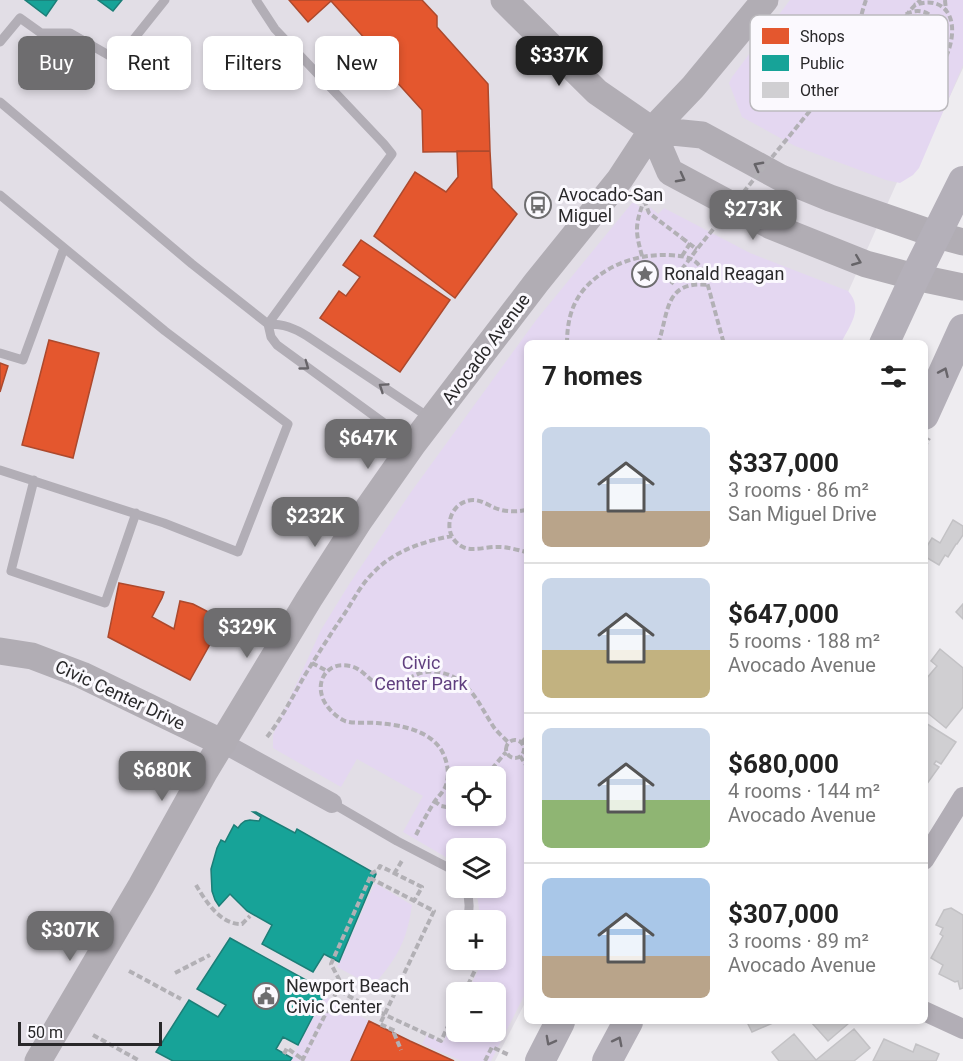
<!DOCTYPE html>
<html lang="en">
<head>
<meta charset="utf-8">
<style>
	body { margin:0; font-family:Roboto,sans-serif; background:#f2f2f2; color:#222; height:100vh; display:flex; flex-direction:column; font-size:22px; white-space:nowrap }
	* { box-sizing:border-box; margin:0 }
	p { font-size:20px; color:#767676 }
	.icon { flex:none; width:33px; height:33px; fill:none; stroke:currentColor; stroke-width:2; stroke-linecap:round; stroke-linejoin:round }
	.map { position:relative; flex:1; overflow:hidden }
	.drawer { position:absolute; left:524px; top:340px; width:404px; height:684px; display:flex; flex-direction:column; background:#fff; border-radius:9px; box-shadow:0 3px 9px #0003 }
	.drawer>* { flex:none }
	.guide { position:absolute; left:18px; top:36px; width:416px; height:54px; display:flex; gap:12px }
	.fabs { position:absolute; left:446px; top:766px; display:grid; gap:12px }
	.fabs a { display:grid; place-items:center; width:60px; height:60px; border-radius:9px; background:#fff; box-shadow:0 3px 9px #0003; font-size:30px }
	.scale { position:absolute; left:18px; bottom:15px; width:144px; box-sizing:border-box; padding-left:6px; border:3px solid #29282a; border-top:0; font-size:16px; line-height:21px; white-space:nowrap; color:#29282a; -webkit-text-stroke:4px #fbf9fe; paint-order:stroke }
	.price { position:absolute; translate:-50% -51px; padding:0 14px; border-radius:12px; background:#6e6d6f; color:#fff; font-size:20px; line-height:39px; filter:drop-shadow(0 2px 3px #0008) }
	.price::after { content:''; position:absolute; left:50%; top:36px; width:18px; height:14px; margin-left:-9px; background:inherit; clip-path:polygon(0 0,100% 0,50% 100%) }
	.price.active { background:#222; color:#fff }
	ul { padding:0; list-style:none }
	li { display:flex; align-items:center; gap:18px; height:150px; padding:0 18px }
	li+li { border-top:2px solid #e0e0e0 }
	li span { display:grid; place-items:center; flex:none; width:168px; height:120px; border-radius:9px; color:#555 }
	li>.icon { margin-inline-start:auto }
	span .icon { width:72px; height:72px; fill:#fffc; stroke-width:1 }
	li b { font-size:26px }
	h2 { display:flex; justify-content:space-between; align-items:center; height:72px; padding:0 18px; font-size:26px }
	.tag { padding:0 21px; border-radius:9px; background:#fff; box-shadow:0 3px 9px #0003; font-size:21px; line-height:54px }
	.tag.active { background:#6e6d6f; color:#fff }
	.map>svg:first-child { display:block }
</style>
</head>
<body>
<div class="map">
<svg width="963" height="1061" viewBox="0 0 963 1061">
	<rect width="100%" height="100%" fill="#eeecf0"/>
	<path fill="#e2dee6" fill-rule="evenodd" d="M0,0H963V68L916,170L898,180L845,299L526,344V1001L495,1061H0ZM456,777H495V816H456ZM456,849H495V888H456ZM456,921H495V960H456ZM456,993H495V1032H456Z"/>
	<path fill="#e4d7f1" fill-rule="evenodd" d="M790,0H963V65L919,168L913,175L900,183L886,180L795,146L742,117L729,83L732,77Z
		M632,203H635L645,212L650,207L658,214L664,208L750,253L848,291C864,309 850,325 841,343L526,344V992L491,1061H462L422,1044L427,1035L443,1042L456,1016V1032H495V993H467L483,960H495V921H476L479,909L476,888H495V849H456V863L403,832L423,796L357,759L341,787L273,748V735L321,630L348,586L411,492L537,319ZM456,777H495V816H456Z
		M375,883L412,905C409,926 404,945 391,963C386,971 379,978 373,986L337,967Z
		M323,995L369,1021L351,1061H290Z"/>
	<path fill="#e4572e" stroke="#ac492d" stroke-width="1.5" d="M289,0H422L437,16V27L488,84L490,151L423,152L422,110L394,79V71L331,1L308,22Z
		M457,151H490L492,188L517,214L455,298L374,236L415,172L446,192L458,177Z
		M361,240L450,300L400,372L320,318L339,291L346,296L360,277L343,265Z
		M49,340L99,353L73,458L22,445Z
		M0,363L8,366L0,392Z
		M119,583L164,592L162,598L152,617L174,629L180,601L193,604L220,618L219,628L190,680L108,637Z
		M369,1021L410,1041L454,1061H351Z"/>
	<path fill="#17a398" stroke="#1c7e77" stroke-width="1.5" d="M25,0H57L46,16Z
		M98,0H122L113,11Z
		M253,812H256L295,833L297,829L376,874L339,962L324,954L313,972L262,944L272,925L247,911L230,894L219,906L215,900L212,891L211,869L217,848L221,840L225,842L234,825L238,828L241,824L245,821L250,820L259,821L261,817Z
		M230,938L326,991L298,1045L283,1037L276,1049L292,1058L290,1061H173L156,1052L189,1000L218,1017L226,1005L197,989Z"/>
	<path fill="#d0cfd2" stroke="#c3c2c5" stroke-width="1.5" d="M953,520L963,526V535L957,544H956L948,557L945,555L939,565L924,556V551L932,538L940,543Z
		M963,604V619L956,612Z
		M940,649L963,668V707L946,728L924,710V678L926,679L937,666L931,661Z
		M924,722L956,742L941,764L936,761L934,764L939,767L924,788Z
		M951,908L963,915V988L960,989L958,981L955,982L939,974L943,965L931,958L943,936L940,934L943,928L936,925L944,910Z
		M747,1022H775L752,1032Z
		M811,1022H848L849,1023L828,1041Z
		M854,1029L870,1048L854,1061H779L772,1052L794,1034L816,1060Z
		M884,1039L913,1052L916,1044L939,1054L936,1061H873Z"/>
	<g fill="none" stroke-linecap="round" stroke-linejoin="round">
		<path stroke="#b2b0b5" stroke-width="4" stroke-dasharray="6 3" stroke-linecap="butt" d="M866,0C858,22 853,52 871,70C878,76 886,80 896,82C912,85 930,78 941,65C953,49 960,13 937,4C929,1 921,3 914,5
			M945,0L946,11
			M906,14C935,0 949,39 923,45C918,46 914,46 909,43C892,30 909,9 921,0
			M849,63L858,43
			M644,200L649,213L682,238
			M695,248L697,249
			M642,256C635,230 635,226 644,200
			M682,256L691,242
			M567,344C567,323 571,304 585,288C606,265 637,254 668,255C686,256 697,257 705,275L724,344
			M658,344C669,313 664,280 708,285
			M924,448L929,438
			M526,510C516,512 505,512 495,508C488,505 481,500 473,500C448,501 440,536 463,547C473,552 488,546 499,547C508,547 518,550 526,552
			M312,663L327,671
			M267,737C282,718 293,696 305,675C318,654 331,633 345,613C354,599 362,583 374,572C394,551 424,541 452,536
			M506 749a9 9 0 1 1 18 0a9 9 0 1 1-18 0Z
			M522,742L526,738
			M520,756L526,765
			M489,777L490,771L506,752
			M434,801L441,806L456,809
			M416,835C421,825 427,814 433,804C437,797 444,792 446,785C449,777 448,766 445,758C436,731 402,725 377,723C367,722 355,724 345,721C336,717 327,708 323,699C315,679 329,661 350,666C366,669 371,688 389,686C401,685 407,678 418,674C430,669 446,672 457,679C474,690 482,709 493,726C497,732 503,737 508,742
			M394,874L403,859
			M370,878L434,911L380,1024L395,1031L394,1033L401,1050
			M196,885C206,902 221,925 242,924L250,916
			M129,971L181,999
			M175,973L210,955
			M321,989L325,981C361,1006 402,1022 441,1041L456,1009
			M464,993L480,960
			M93,1035L140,1061
			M284,1054L287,1048L302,1059
			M302,1061L341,983L331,964L372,873L378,870L380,866L422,887L414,901
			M485,1061L492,1047L509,1055"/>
		<path stroke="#b2aeb6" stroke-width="9" d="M256,0L275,29L384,144L392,154L268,324L271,337L277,345L410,442
			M0,42L20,18L41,33H70L117,60L165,0
			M0,102L192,264L268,324C284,324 294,328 307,336L430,418
			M0,195L165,331L288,424L238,552L164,523L0,470
			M0,353L23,360L64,248
			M34,480L11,571L105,603L136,513
			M332,803L397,841L449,868L456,874
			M466,888C470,899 470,910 467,921"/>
		<path stroke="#b2aeb6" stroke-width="20" d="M223,743L332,803
			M924,860L963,797
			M924,1011L963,1029"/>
		<path stroke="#b1adb4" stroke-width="27" d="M504,0L597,92L652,130L670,172L771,226L866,264L915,277L963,287
			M652,130L702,135L781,178L830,198L937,235L963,242
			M0,651L32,656L82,675L223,743
			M38,1061L141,886L205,771L309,599L359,521L413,444L536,283L620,179L652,130L693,87L765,0"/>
		<path stroke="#b4b0b9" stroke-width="30" d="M884,344L915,277L963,181
			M924,415L963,329
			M540,1061L560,1022
			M607,1061L628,1022"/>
		<path stroke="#b2b0b5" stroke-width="4" stroke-dasharray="6 3" stroke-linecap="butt" d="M682,238L695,248
			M671,284L697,249L849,63"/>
	</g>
	<defs><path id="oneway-chevron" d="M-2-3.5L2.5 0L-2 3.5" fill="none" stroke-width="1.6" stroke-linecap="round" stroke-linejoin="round" transform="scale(1.5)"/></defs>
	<g stroke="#666468">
		<use href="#oneway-chevron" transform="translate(758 166) rotate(-152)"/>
		<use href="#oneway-chevron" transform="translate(681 178) rotate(28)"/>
		<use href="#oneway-chevron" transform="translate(857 261) rotate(22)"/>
	</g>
	<g stroke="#676469">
		<use href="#oneway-chevron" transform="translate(305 366) rotate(36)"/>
		<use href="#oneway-chevron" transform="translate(383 387) rotate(-146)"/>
	</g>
	<g stroke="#68656a">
		<use href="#oneway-chevron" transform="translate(944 372) rotate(-66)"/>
		<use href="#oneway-chevron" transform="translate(550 1041) rotate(118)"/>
		<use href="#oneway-chevron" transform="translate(618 1041) rotate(-63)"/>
	</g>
	<defs>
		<symbol id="bus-ring" viewBox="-11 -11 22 22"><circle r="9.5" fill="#fbf9fe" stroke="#6e6d6f" stroke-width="1.5"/><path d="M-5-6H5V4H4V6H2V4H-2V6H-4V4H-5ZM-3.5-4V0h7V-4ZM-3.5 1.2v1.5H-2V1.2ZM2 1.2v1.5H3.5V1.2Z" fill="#6e6d6f"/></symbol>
		<symbol id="sight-ring" viewBox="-11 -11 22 22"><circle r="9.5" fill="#fbf9fe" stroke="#6e6d6f" stroke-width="1.5"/><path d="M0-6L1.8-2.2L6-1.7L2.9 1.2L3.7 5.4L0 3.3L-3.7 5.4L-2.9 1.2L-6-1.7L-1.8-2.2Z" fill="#6e6d6f"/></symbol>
		<symbol id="civic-ring" viewBox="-11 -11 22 22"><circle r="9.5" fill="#fbf9fe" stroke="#6e6d6f" stroke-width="1.5"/><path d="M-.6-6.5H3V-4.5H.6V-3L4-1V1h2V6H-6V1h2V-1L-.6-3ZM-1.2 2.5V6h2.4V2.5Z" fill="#6e6d6f"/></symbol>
	</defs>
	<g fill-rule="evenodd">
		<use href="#bus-ring" x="523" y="190" width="30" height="30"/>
		<use href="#sight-ring" x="630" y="259" width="30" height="30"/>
		<use href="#civic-ring" x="251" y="981" width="30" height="30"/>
	</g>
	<g text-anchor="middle" stroke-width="6" stroke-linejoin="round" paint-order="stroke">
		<g font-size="18" fill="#29282a" stroke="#fbf9fe" text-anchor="start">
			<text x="558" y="201">Avocado-San<tspan x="558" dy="21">Miguel</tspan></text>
			<text x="664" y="280">Ronald Reagan</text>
			<text x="286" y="992">Newport Beach<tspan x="286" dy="21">Civic Center</tspan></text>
		</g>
		<g font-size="18" fill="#29282a" stroke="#fbf9fe">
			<text transform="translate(486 349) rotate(-53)" y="6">Avocado Avenue</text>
			<text transform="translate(120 695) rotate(25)" y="6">Civic Center Drive</text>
		</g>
		<g font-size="18" fill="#603f7f" stroke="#fbf9fe">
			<text x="421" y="669">Civic<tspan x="421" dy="21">Center Park</tspan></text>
		</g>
	</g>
	<rect x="750" y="15" width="198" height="96" rx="9" fill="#fbf9fe" stroke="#bcbabe" stroke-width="1.5"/>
	<rect x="762" y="28" width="27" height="16" fill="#e4572e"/>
	<rect x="762" y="55" width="27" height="16" fill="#17a398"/>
	<rect x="762" y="82" width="27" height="16" fill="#d0cfd2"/>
	<g font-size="16" fill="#29282a">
		<text x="800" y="42">Shops</text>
		<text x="800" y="69">Public</text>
		<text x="800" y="96">Other</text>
	</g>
</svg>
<div class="fabs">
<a><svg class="icon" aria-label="locate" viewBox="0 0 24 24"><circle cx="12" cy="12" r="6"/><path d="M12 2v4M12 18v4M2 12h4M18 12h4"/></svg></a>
<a><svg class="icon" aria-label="layers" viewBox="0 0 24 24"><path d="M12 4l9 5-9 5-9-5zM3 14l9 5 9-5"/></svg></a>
<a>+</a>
<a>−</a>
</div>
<div class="scale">50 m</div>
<b class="price active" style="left:559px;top:87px">$337K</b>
<b class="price" style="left:753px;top:241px">$273K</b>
<b class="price" style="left:368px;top:470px">$647K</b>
<b class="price" style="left:315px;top:548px">$232K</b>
<b class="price" style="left:247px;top:659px">$329K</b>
<b class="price" style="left:162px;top:802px">$680K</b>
<b class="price" style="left:70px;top:962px">$307K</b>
<div class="guide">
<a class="tag active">Buy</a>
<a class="tag">Rent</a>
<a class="tag">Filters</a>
<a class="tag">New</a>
</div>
<section class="drawer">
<h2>7 homes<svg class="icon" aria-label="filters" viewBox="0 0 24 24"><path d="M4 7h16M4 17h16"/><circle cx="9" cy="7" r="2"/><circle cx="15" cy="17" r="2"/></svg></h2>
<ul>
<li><span style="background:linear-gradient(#c9d6e8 70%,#b9a48a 0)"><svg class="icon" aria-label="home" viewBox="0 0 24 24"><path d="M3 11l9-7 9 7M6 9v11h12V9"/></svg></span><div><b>$337,000</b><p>3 rooms · 86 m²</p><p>San Miguel Drive</p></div></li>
<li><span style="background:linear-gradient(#c9d6e8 60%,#c2b280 0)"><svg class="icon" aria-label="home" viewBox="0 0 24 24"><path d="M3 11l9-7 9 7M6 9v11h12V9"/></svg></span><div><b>$647,000</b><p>5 rooms · 188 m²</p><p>Avocado Avenue</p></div></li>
<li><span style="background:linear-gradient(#c9d6e8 60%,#8fb573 0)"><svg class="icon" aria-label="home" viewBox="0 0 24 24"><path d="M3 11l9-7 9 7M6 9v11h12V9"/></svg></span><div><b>$680,000</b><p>4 rooms · 144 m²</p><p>Avocado Avenue</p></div></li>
<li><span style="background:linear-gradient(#a9c7e8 65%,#b9a48a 0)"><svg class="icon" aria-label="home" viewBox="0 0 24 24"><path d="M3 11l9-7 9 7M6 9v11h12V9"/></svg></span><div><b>$307,000</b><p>3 rooms · 89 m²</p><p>Avocado Avenue</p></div></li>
</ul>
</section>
</div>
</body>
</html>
